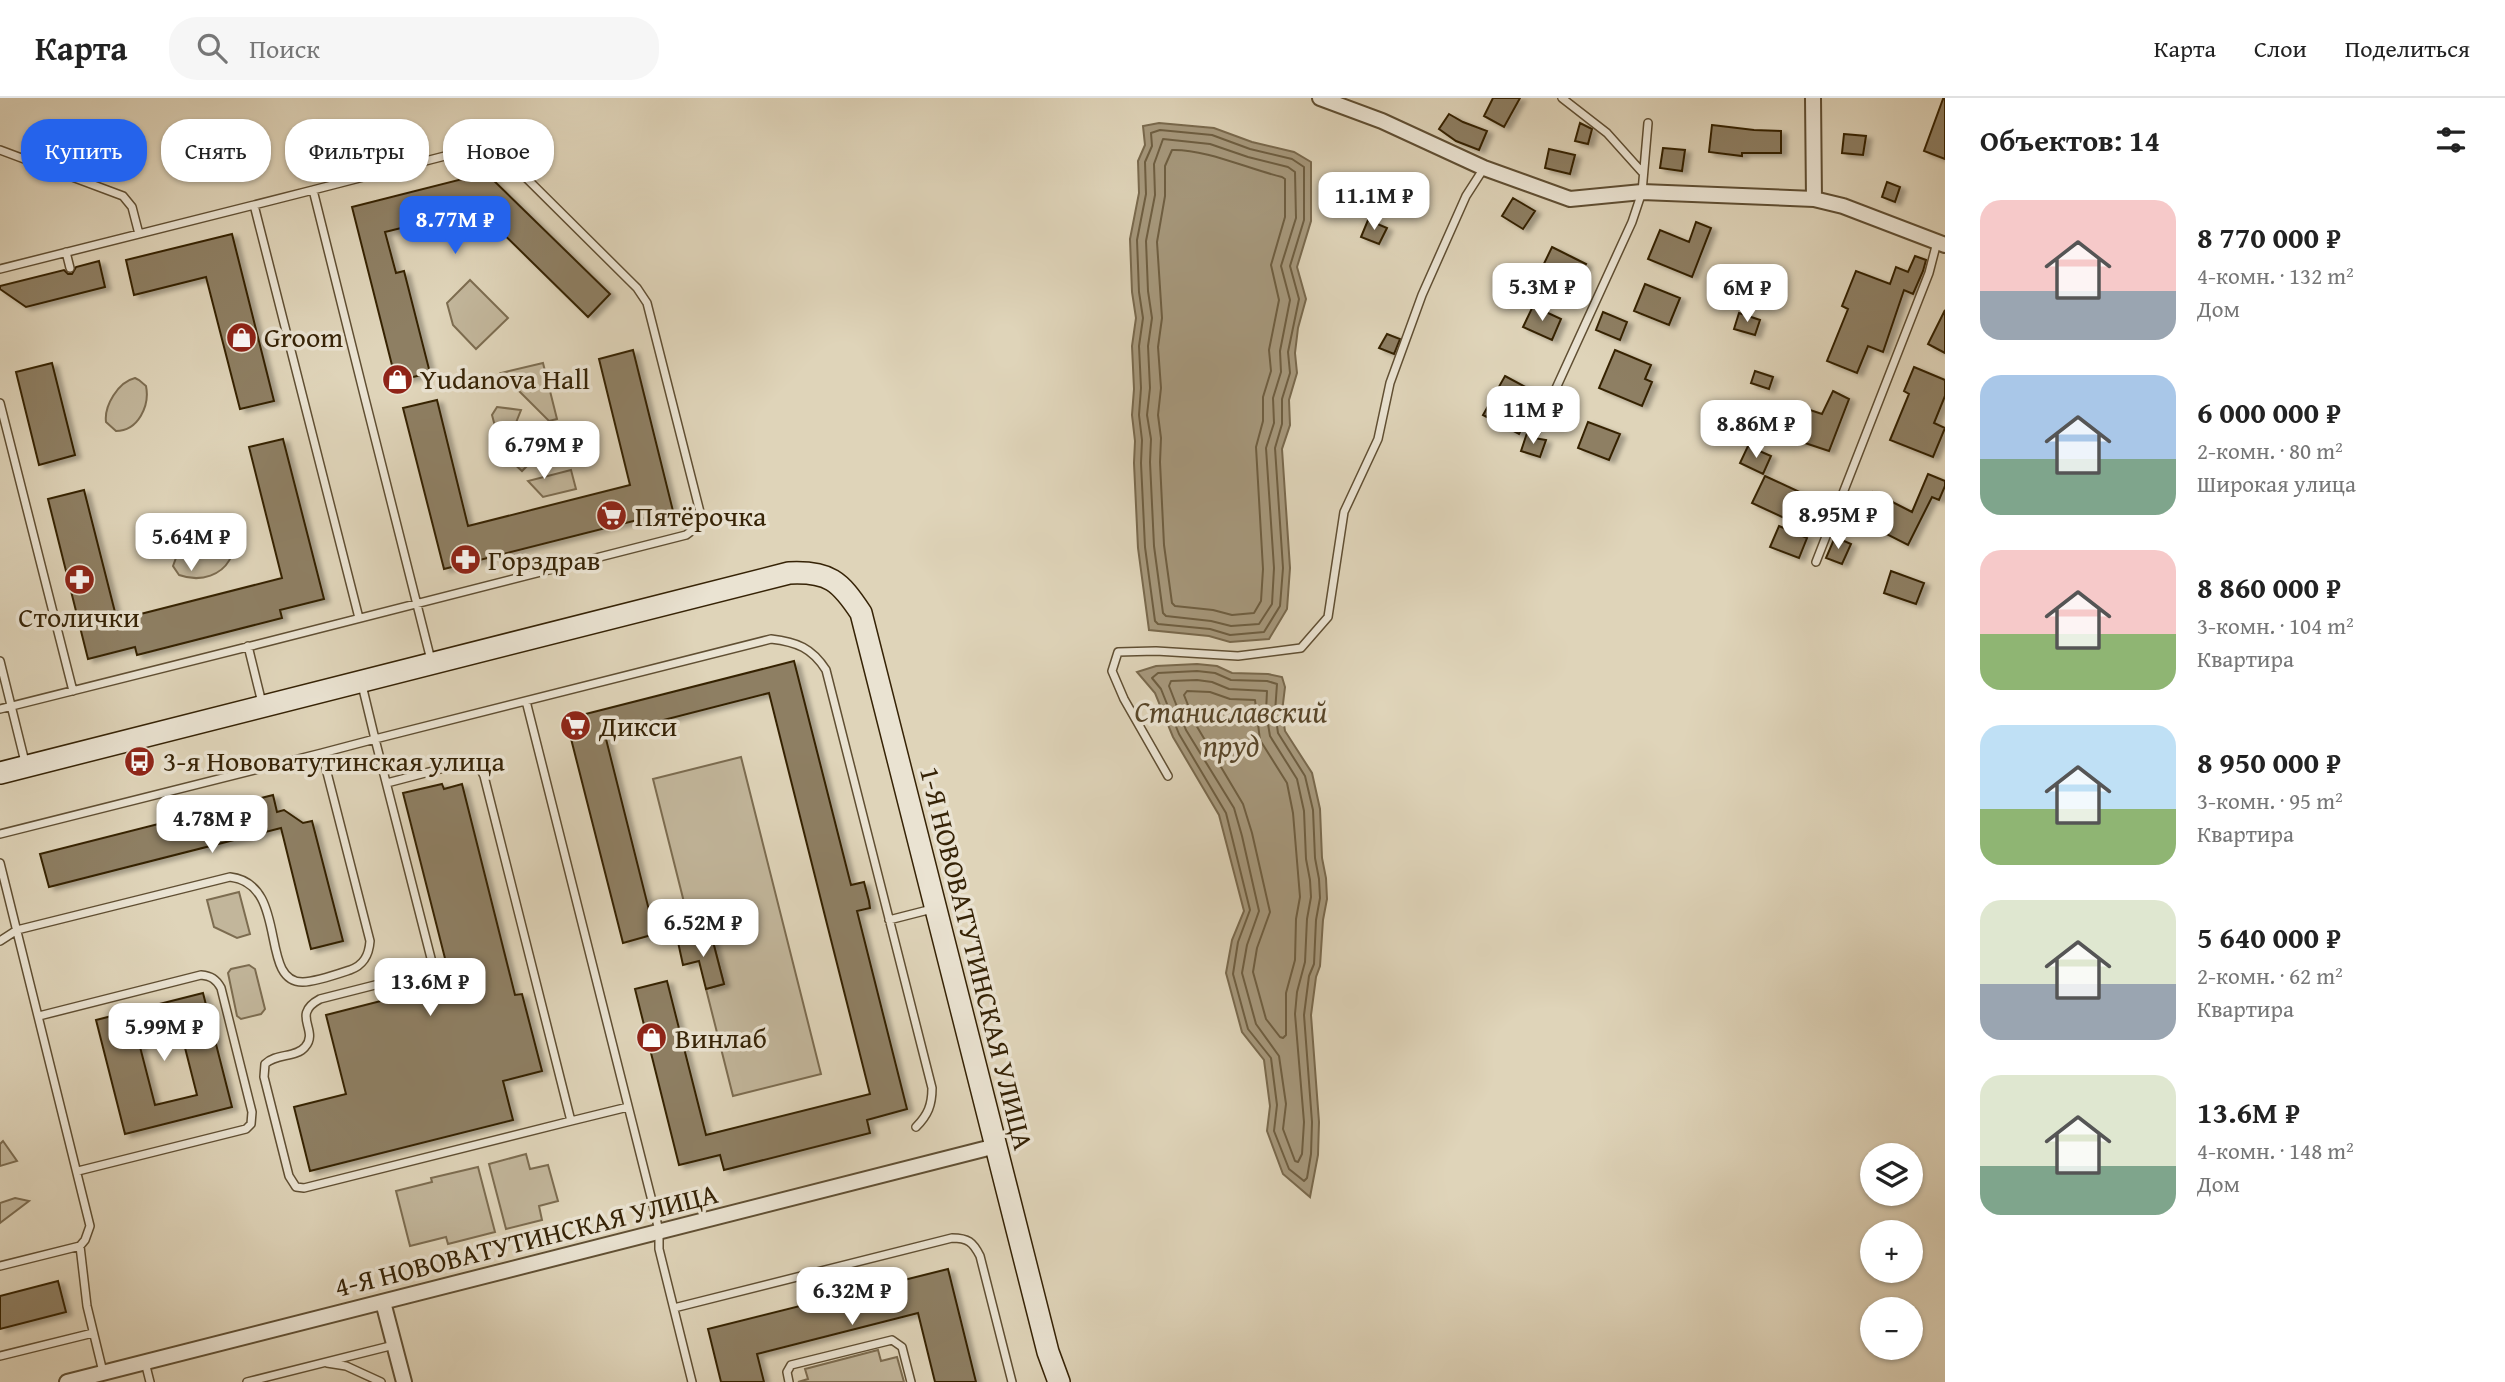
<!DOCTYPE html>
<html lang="ru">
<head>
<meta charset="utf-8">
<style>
	body { margin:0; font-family:"Gentium Book Plus",serif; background:#f6f6f6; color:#222; height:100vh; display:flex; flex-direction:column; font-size:26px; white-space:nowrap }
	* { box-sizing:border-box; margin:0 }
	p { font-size:23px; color:#767676 }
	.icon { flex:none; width:38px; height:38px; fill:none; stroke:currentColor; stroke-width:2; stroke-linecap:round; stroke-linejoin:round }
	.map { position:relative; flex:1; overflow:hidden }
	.drawer { display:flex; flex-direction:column; background:#fff; width:560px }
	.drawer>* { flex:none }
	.banner { position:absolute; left:21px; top:21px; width:665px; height:63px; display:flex; gap:14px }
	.controls { position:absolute; left:1860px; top:1045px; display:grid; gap:14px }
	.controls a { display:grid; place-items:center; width:63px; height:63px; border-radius:50%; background:#fff; box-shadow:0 2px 5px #0004; font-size:35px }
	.price { position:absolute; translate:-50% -60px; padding:0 16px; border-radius:14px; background:#fff; color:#222; font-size:23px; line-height:46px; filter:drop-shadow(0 2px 4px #0008) }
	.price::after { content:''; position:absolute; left:50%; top:42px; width:21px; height:16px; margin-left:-10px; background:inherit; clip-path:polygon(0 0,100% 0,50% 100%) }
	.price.current { background:#2563eb; color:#fff }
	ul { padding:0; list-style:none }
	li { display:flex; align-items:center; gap:21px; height:175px; padding:0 35px }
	li span { display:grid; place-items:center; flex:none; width:196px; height:140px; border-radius:21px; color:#555 }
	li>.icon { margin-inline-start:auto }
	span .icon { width:84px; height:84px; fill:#fffc; stroke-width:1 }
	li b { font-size:30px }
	h2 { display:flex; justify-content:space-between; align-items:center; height:84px; padding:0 35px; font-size:30px }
	.chip { padding:0 24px; border-radius:28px; background:#fff; box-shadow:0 2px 5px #0004; font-size:24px; line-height:63px }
	.chip.current { background:#2563eb; color:#fff }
	header { display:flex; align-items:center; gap:42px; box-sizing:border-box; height:98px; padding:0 35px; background:#fff; border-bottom:2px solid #e0e0e0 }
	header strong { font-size:33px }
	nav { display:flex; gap:38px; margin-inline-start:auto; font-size:24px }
	.search { width:490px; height:63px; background:#f6f6f6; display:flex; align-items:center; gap:18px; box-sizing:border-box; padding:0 24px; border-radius:28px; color:#767676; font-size:26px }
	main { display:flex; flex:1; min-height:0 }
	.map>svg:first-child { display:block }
</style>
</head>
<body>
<header>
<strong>Карта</strong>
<div class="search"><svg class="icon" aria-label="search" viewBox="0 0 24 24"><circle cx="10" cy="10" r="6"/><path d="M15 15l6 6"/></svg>Поиск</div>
<nav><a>Карта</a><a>Слои</a><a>Поделиться</a></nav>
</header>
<main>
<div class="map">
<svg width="1945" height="1284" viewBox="0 0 1945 1284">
	<defs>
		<filter id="shadow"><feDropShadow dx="5.5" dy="3" stdDeviation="2" flood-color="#0004"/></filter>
	</defs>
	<rect width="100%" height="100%" fill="#dfd4b9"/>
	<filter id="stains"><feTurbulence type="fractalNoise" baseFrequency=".00286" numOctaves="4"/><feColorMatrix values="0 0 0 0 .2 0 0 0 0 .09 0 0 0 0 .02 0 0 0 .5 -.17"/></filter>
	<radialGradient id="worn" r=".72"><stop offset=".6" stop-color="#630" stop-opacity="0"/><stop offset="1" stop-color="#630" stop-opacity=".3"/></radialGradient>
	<path fill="#c2b69b" stroke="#7c6c50" stroke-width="2" d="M470,182L508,220L476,251L453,227L447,205Z
		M543,265L557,321L549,323L501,275Z
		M135,280L139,282L146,288C150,308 138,333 116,333L106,324C104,308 118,284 135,280Z
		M497,309L521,312L513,332L497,336L492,317Z
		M536,335L548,347L522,373L509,361Z
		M571,372L576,391L543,399L528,383Z
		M209,435C255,435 227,494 179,477L173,468L176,460C188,452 195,440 209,435Z
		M741,659L821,976L733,998L706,891L724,886L711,836L693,840L653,681Z
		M239,794L250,836L237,840L214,829L207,802Z
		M249,867L255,871L265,911L261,916L241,921L237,918L228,875L231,871Z
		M3,1043L17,1063L0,1068V1046Z
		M526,1056L530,1071L548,1067L558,1103L539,1108L542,1122L506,1131L489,1066Z
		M478,1069L495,1134L448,1146L446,1139L410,1148L396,1093L432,1084L431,1080Z
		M15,1100L29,1103L0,1125V1105Z
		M878,1252L881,1263L897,1259L904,1284H798L808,1281L805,1271Z"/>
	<path fill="#a6987c" stroke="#79694d" stroke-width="2" d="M1159,25L1214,30L1252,44L1294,54L1311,64V123L1297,169L1306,201L1298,230L1295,255L1297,275L1289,302L1290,327L1282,351L1290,470L1287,511L1269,541L1230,544L1209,538L1149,532L1138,450L1134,365L1135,343L1132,317L1134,291L1132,248L1136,220L1132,194L1130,141L1139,95L1138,63L1145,47L1143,28Z
		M1197,566L1217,568L1232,575L1268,576L1282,579L1285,589L1282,614L1285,633L1312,675L1320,711L1322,760L1326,780L1327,801L1323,822L1320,868L1316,879L1311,917L1319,1024L1318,1057L1310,1099L1283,1076L1267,1033L1270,1008L1264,962L1242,934L1226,875L1232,842L1244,813L1219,717L1173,639L1155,595L1137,574L1156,568Z"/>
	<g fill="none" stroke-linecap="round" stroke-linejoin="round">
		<path stroke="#6e5e41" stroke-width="2" d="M1160,32L1212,37L1250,51L1292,61L1304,69V122L1290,168L1299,201L1288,254L1290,275L1282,301V326L1275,350L1283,470L1280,508L1264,534L1230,537L1210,531L1158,526L1155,523L1145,449L1141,365L1142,342L1139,317L1141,290L1139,248L1143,220L1139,194L1137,142L1146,96L1145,64L1152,48L1151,35Z
			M1163,41L1210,46L1248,59L1288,69L1295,74L1296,120L1281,168L1290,202L1280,253L1281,274L1273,300L1274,325L1266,350L1274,470L1272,506L1259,526L1231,528L1211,523L1166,518L1163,515L1154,448L1150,364L1151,341L1147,317L1150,290L1148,248L1152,220L1148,193L1146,143L1155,97L1154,66Z
			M1172,52C1206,51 1248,71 1282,79L1285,81V119L1271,167L1279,202L1269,252L1271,273L1263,299V323L1256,349L1263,471L1261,503L1254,515L1232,517L1213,512L1175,508L1172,505L1164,447L1160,364L1161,340L1158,317L1161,290L1158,249L1162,220L1157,144L1165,98V68Z
			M1197,573L1215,575L1231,582L1267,583L1277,586L1275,614L1278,635L1305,678L1313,712L1315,760L1319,781L1320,800L1316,822L1314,866L1309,878L1304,917L1312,1024L1311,1056L1307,1080L1304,1083L1289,1071L1274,1033L1277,1007L1271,960L1248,931L1233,876L1238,844L1250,812L1226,715L1179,636L1161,591L1152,580L1158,575Z
			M1197,582L1212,584L1229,591L1267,593L1266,614L1270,638L1297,681L1304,713L1306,761L1310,782L1311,799L1307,821L1305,864L1297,894L1295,916L1304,1024L1302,1056L1298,1064L1295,1063L1283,1031L1286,1006L1279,958L1256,926L1242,875L1247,847L1259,813L1242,738L1234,710L1186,632L1169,588L1171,583Z
			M1187,593L1210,594L1230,601L1255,602L1260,642L1287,685L1293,715L1300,799L1296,821L1295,862L1286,895V937L1283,940L1280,939L1266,921L1253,874L1257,850L1270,814L1252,735L1243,706L1196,627L1184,597Z"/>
	</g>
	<path fill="#8e7f63" stroke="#362306" stroke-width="2" fill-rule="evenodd" filter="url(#shadow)" d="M1493,0H1520L1504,29L1484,18Z
		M1943,1H1945V61L1924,53Z
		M1449,16L1463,24L1487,33L1479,52L1456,43L1439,31Z
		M1580,25L1592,31L1588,46L1575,43Z
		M1712,27L1754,32L1781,33V55H1742V58L1709,54Z
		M1844,36L1866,38L1863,57L1842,55Z
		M1663,50L1685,52L1682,73L1660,70Z
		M1549,51L1575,57L1570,76L1545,70Z
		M486,75L610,196L588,219L478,111L385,134L396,175L404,173L430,275L396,283L352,109Z
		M1887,84L1900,89L1895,104L1882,99Z
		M1513,100L1535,113L1523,131L1502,118Z
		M1368,122L1387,130L1379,146L1361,139Z
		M1696,124L1711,130L1692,179L1648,161L1660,132L1689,144Z
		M232,136L274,303L240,311L206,179L134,197L126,162Z
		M1552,149L1586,166L1571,195L1538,178Z
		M1915,158L1926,162L1923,173L1913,196L1904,192L1883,254L1868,248L1857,275L1827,263L1848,211L1842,208L1856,173L1890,186L1896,169L1908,174Z
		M99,163L105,189L26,209L0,191V188L64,172L68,176H72L76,169Z
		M1645,186L1680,200L1669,227L1634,213Z
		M1533,208L1561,221L1552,242L1523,229Z
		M1945,212V255L1928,246Z
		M1603,214L1627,224L1620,242L1596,232Z
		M1739,215L1760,222L1755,237L1734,231Z
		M1387,236L1400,241L1394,256L1379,250Z
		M633,252L673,413L444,471L403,310L437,302L468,428L630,387L599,261Z
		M1615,252L1651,267L1645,281L1652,284L1642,308L1599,290Z
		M52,265L75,357L39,367L16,274Z
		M1914,269L1945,282V298L1934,325L1945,330L1933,359L1890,342L1909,296L1904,293Z
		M1755,273L1773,279L1769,291L1751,285Z
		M1505,278L1540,297L1519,336L1483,317Z
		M1833,293L1849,301L1829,353L1793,341L1804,310L1822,316Z
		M1588,324L1620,336L1609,362L1578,350Z
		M1527,335L1534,340L1546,342L1540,359L1521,353Z
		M283,341L324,501L280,512L282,520L137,557L135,549L88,561L48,401L84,392L117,522L282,480L249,349Z
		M1748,348L1771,358L1763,376L1740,365Z
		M1928,376L1945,383V388L1939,402L1932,399L1908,447L1859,422L1873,394L1912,414Z
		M1765,378L1806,397L1793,424L1752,405Z
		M1779,428L1807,440L1799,460L1770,449Z
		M1835,439L1851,446L1842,466L1826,460Z
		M1891,473L1924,485L1916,506L1884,495Z
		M794,563L851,787L864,784L869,803L870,810L857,813L907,1011L867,1022L870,1035L724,1072L720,1057L679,1067L635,891L667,883L706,1037L870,996L828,830L769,595L605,637L655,836L623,845L566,621Z
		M442,686L444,691L462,686L515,897L522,896L542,973L503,983L513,1022L310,1073L294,1009L346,996L326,917L420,893L419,888L450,880L403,695Z
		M273,697L277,714L284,712L303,725L312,723L343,843L311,851L281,730L49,789L40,756Z
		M711,836L724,886L706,891L699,863L683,867L678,844Z
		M203,895L232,1009L125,1036L96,922ZM181,934L197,997L155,1007L139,945Z
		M948,1171L976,1284H935L918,1215L757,1256L764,1284H721L708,1231Z
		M58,1183L66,1214L0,1231V1198Z"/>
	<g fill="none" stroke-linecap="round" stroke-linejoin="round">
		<defs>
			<path id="lane" d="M1562,0L1607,35L1642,74
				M0,52L123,98L132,109L139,136
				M254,107L313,92
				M66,154L70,170
				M0,171L254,107L359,520
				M0,305L73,593
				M1536,334L1632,124L1642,94L1648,25
				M1816,464L1929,175L1937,144
				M248,548L262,605
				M0,563L26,668
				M526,603L651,1099L659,1133V1151L692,1284
				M0,611C229,554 457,496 686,437C695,431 699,426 700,414L647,205L637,190L500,54L489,50H476L313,92C352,249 391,405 431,562
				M1168,678L1124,601L1112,573L1118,554L1156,553L1238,558L1301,550L1328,519L1344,414L1378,341L1390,285L1422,197L1466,98L1484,70
				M387,685L467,664L480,670L484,678L571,1023L304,1090L296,1089L289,1078L264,979L265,966C276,955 296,960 305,949C320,932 290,917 320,901L434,872L375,641L771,541C797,544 812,550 826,572L932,990C932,1007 928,1017 916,1029
				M0,736L322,655
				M0,765L90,1128L85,1142L80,1148L0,1168
				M889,822L932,811
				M0,843L17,832L230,779C290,786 258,885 303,884C315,884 338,876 350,872C364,867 369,857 370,843L322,655L375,641L362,587
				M39,918L201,877C211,878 216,881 221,890L252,1014L251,1026L246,1031L78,1073
				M571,1023L628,1009
				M80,1148L87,1208L103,1274
				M674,1210L952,1140C968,1140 973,1144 980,1158L1012,1284
				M0,1258L93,1235
				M145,1264L150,1284
				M327,1265L346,1268L381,1284
				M247,1284L394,1247
				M789,1284L787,1274L791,1267L892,1242L902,1249L911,1284"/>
			<path id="street" d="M1320,0L1382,23L1484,70L1570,101L1642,94L1814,101
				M1813,0L1814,101L1843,108L1945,147
				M383,1204L404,1284
				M67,1284L996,1048"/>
			<path id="secondary" d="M0,675L789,475C829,473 840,483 861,515L1048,1254L1059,1284"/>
		</defs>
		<use href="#lane" stroke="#604f33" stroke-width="10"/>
		<use href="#street" stroke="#604f33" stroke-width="18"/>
		<use href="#secondary" stroke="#362306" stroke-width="24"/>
		<use href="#lane" stroke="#eae3d2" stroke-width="7"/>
		<use href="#street" stroke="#eae3d2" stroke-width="14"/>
		<use href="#secondary" stroke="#eae3d2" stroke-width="21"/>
	</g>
	<defs>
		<symbol id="shop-disc" viewBox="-11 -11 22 22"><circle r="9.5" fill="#8f2418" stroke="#eae3d2"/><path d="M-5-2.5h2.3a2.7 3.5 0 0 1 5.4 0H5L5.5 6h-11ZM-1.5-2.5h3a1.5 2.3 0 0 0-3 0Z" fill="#fff"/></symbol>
		<symbol id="supermarket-disc" viewBox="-11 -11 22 22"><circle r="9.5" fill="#8f2418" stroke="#eae3d2"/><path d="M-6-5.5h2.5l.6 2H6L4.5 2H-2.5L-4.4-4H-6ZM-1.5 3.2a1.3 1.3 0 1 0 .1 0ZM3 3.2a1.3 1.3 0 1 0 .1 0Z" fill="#fff"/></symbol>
		<symbol id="pharmacy-disc" viewBox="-11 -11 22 22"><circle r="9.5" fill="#8f2418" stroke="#eae3d2"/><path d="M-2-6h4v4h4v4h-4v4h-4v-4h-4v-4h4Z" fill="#fff"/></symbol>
		<symbol id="bus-disc" viewBox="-11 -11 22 22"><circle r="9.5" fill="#8f2418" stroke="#eae3d2"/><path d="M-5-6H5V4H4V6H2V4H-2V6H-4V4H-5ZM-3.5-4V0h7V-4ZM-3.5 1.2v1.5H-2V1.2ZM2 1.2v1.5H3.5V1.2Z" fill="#fff"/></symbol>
	</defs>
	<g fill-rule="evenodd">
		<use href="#shop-disc" x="224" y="222" width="35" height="35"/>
		<use href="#shop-disc" x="380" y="264" width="35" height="35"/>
		<use href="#supermarket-disc" x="594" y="400" width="35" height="35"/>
		<use href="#pharmacy-disc" x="448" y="444" width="35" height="35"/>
		<use href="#pharmacy-disc" x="62" y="464" width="35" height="35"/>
		<use href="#supermarket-disc" x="558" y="610" width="35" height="35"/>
		<use href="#bus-disc" x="122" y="646" width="35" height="35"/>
		<use href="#shop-disc" x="634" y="922" width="35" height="35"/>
	</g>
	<g text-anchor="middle" stroke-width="7" stroke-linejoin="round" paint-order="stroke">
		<g font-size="28" fill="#362306" stroke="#eae3d2" text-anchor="start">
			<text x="264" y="249">Groom</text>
			<text x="420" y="291">Yudanova Hall</text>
			<text x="635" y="428">Пятёрочка</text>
			<text x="488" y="472">Горздрав</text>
			<text x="79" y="529" text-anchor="middle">Столички</text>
			<text x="599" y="638">Дикси</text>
			<text x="163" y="673">3-я Нововатутинская улица</text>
			<text x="675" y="950">Винлаб</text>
		</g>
		<g font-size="28" fill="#362306" stroke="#eae3d2">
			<text transform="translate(977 860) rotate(76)" y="10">1-Я НОВОВАТУТИНСКАЯ УЛИЦА</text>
			<text transform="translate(526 1142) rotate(-14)" y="10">4-Я НОВОВАТУТИНСКАЯ УЛИЦА</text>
		</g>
		<g font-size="30" font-style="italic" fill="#584629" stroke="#eae3d2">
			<text x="1231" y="624">Станиславский<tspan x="1231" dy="34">пруд</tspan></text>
		</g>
	</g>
	<rect width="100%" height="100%" filter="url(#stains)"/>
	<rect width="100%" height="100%" fill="url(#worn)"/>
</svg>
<div class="controls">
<a><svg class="icon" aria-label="layers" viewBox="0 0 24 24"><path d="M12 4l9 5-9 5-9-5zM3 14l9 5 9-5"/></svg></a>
<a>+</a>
<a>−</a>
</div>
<b class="price" style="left:1374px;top:134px">11.1M ₽</b>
<b class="price current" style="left:455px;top:158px">8.77M ₽</b>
<b class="price" style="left:1542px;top:225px">5.3M ₽</b>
<b class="price" style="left:1747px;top:226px">6M ₽</b>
<b class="price" style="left:1533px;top:348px">11M ₽</b>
<b class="price" style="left:1756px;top:362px">8.86M ₽</b>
<b class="price" style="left:544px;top:383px">6.79M ₽</b>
<b class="price" style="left:1838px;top:453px">8.95M ₽</b>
<b class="price" style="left:191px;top:475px">5.64M ₽</b>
<b class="price" style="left:212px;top:757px">4.78M ₽</b>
<b class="price" style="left:703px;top:861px">6.52M ₽</b>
<b class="price" style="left:430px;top:920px">13.6M ₽</b>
<b class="price" style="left:164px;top:965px">5.99M ₽</b>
<b class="price" style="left:852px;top:1229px">6.32M ₽</b>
<div class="banner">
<a class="chip current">Купить</a>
<a class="chip">Снять</a>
<a class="chip">Фильтры</a>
<a class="chip">Новое</a>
</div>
</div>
<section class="drawer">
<h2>Объектов: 14<svg class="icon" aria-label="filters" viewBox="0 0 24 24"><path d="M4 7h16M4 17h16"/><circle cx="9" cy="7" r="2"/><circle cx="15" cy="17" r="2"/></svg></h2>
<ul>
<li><span style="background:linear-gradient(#f6c9c9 65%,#9aa5b1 0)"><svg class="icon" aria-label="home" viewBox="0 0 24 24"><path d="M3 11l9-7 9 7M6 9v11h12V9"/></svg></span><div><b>8 770 000 ₽</b><p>4-комн. · 132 m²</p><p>Дом</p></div></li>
<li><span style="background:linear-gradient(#a9c7e8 60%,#7fa58c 0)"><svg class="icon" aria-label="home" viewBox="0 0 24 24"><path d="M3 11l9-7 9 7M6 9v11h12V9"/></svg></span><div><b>6 000 000 ₽</b><p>2-комн. · 80 m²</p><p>Широкая улица</p></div></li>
<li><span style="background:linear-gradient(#f6c9c9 60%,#8fb573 0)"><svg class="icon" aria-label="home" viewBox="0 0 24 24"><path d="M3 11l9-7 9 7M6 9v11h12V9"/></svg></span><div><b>8 860 000 ₽</b><p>3-комн. · 104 m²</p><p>Квартира</p></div></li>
<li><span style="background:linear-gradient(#bfe0f5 60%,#8fb573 0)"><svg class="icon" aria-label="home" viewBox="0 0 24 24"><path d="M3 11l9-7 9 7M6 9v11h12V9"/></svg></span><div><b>8 950 000 ₽</b><p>3-комн. · 95 m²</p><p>Квартира</p></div></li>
<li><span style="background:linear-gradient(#dfe7d0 60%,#9aa5b1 0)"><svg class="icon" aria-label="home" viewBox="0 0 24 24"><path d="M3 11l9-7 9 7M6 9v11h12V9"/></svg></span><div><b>5 640 000 ₽</b><p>2-комн. · 62 m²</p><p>Квартира</p></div></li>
<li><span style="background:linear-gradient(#dfe7d0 65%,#7fa58c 0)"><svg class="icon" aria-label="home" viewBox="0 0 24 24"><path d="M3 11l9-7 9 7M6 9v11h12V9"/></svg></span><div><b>13.6M ₽</b><p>4-комн. · 148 m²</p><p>Дом</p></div></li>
</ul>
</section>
</main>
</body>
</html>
